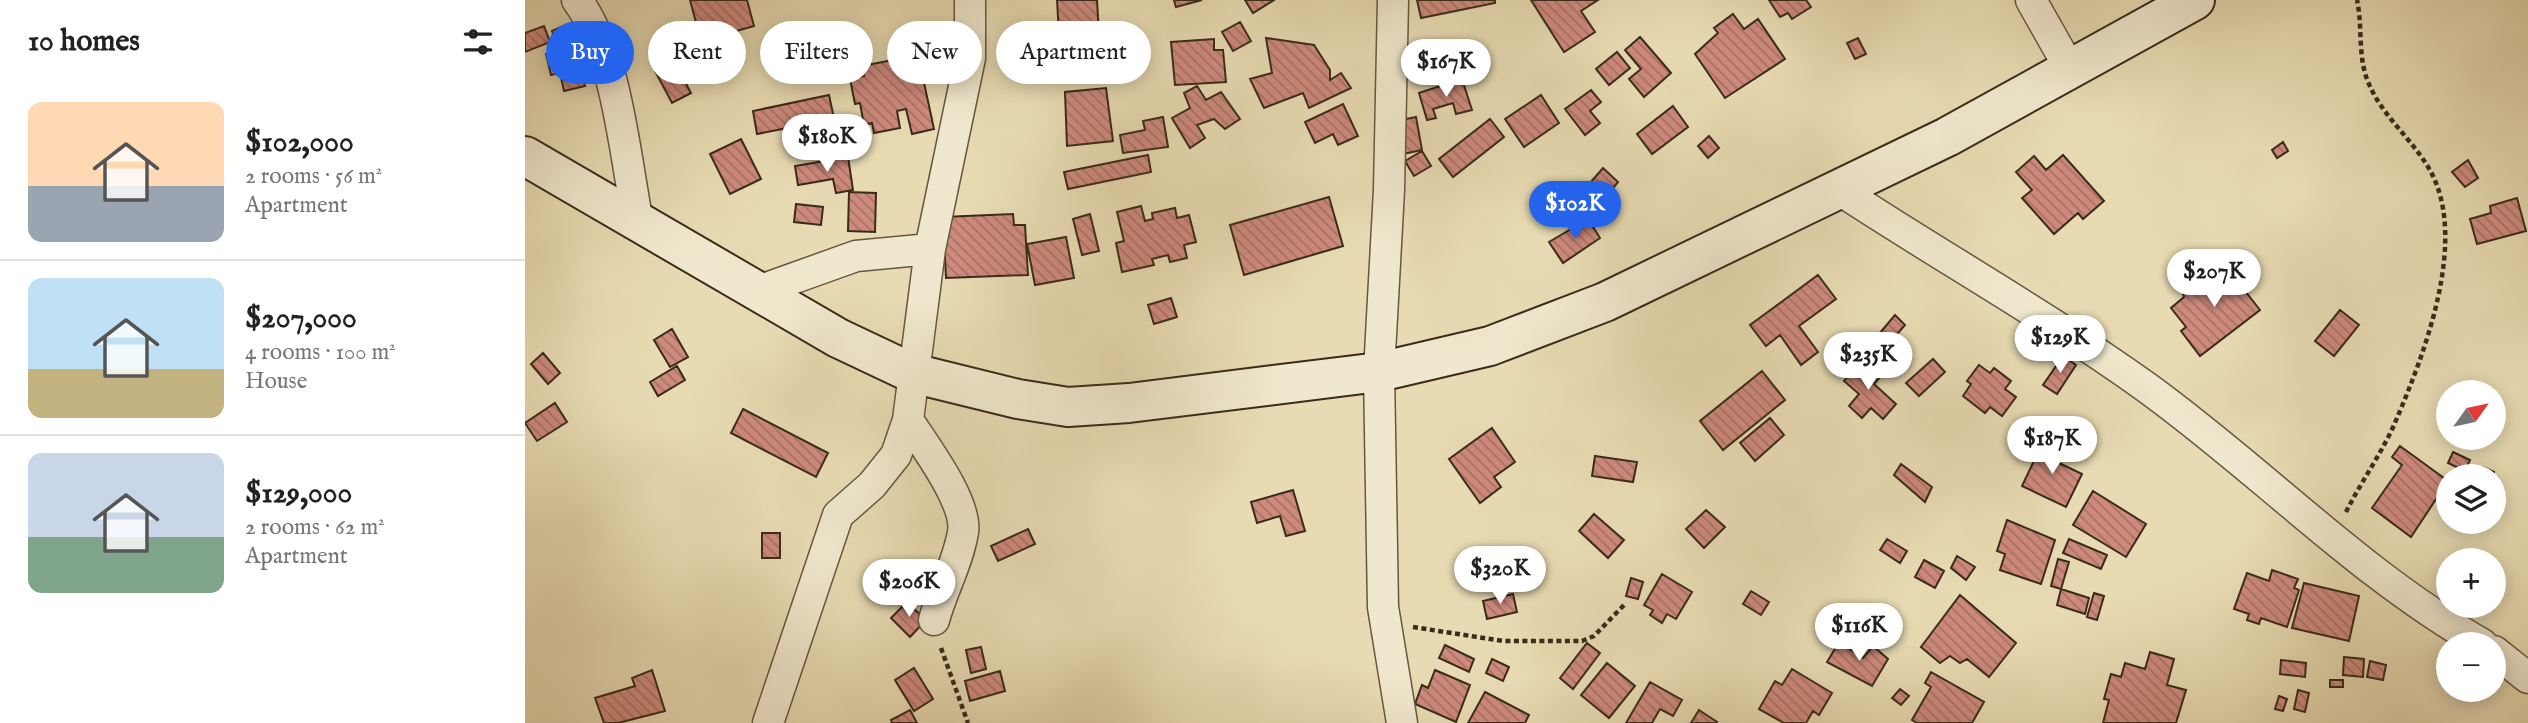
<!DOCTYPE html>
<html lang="en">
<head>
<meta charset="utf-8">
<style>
	body { margin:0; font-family:"IM FELL English",serif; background:#f2f2f2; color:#222; height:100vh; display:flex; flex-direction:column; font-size:26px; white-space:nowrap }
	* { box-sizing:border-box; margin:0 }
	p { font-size:23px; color:#767676 }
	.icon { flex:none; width:38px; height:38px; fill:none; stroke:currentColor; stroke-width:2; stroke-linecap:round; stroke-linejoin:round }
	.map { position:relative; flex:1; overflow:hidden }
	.sheet { display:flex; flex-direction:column; background:#fff; width:525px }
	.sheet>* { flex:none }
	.hud { position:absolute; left:21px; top:21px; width:665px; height:63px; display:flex; gap:14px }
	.needle { width:46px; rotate:57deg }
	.fabs { position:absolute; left:1911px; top:380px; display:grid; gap:14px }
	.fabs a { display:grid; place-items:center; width:70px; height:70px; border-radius:50%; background:#fff; box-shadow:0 4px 18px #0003; font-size:35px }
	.price { position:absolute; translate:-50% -60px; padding:0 16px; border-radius:24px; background:#fff; color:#222; font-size:23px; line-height:46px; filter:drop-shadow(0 2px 4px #0008) }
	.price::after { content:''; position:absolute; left:50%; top:42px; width:21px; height:16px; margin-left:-10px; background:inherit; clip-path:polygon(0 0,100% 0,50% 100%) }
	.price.current { background:#2563eb; color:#fff }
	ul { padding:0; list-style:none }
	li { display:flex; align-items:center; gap:21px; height:175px; padding:0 28px }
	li+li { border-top:2px solid #e0e0e0 }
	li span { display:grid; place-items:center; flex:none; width:196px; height:140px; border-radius:14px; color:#555 }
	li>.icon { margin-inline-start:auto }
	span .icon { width:84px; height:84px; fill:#fffc; stroke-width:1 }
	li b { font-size:30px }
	h2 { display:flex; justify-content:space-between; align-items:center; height:84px; padding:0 28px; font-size:30px }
	.chip { padding:0 24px; border-radius:32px; background:#fff; box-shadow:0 4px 18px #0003; font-size:24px; line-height:63px }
	.chip.current { background:#2563eb; color:#fff }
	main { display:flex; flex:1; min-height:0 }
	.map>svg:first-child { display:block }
</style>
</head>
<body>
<main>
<section class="sheet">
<h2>10 homes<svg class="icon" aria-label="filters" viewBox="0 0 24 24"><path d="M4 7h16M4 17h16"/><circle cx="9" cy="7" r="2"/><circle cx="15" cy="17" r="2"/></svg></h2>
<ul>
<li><span style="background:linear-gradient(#ffd9b3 60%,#9aa5b1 0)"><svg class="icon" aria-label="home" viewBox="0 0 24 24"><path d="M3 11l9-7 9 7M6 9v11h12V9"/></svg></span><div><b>$102,000</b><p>2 rooms · 56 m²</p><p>Apartment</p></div></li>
<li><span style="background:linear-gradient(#bfe0f5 65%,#c2b280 0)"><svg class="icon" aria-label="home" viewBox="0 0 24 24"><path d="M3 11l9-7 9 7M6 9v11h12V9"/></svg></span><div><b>$207,000</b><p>4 rooms · 100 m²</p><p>House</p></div></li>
<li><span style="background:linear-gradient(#c9d6e8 60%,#7fa58c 0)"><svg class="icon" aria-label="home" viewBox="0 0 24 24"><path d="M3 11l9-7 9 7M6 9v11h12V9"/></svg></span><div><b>$129,000</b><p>2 rooms · 62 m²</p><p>Apartment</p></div></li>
</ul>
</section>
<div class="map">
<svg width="2003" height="723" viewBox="0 0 2003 723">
	<defs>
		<pattern id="building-back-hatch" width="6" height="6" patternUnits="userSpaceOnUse" patternTransform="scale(1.75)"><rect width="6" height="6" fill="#ce8a7d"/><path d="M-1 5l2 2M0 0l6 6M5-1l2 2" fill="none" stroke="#a87166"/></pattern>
	</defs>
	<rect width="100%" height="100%" fill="#e8dbb3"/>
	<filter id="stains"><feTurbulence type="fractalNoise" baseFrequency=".00286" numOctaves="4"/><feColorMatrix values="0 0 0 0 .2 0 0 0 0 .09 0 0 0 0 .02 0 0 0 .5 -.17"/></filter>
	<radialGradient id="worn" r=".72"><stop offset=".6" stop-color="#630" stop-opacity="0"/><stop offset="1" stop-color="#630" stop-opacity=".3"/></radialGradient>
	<path fill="url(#building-back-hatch)" stroke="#392b1a" stroke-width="2" d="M165,0H222L229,26L176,41Z
		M532,0H572L576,68L531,70L530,51H535Z
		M649,0H677L651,7Z
		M720,0H749L728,13Z
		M892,0H970V3L896,18Z
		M1006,0H1073L1056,11L1070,32L1039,52Z
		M1244,0H1281L1286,7L1267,19L1263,13L1255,17Z
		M1208,14L1219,29L1233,19L1260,59L1200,98L1170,54L1193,33L1189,28Z
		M715,22L726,41L708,51L697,32Z
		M19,26L25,42L0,52V33Z
		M38,26L45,42L33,47L27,31Z
		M1115,37L1146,73L1119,97L1104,79L1116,69L1100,50Z
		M741,38L789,45L805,70V80L816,73L826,88L784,108L778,93L739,108L725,79L747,73Z
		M1333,38L1341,54L1330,59L1322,43Z
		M689,39V50H698L701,82L650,85L646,42Z
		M51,48L60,86L39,91L35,73L26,75L21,54Z
		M1092,52L1105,68L1084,85L1071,69Z
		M393,55L409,129L387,134L381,109L372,111L375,128L349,133L347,123L339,125L335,103L330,104L325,79L339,76L337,66Z
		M149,61L166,93L147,103L130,71Z
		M937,79L947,110L931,114L928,103L908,109L911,118L902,120L894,93Z
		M672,86L681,100L696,92L715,119L700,129L689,119L672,125L680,138L665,148L647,118L665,108L659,93Z
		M581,88L588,141L542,146L540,92Z
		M1066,90L1076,102L1065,111L1075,123L1060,135L1040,109Z
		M304,95L316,151L299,155L293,122L232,134L228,111Z
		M1016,95L1034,123L999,147L980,119Z
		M818,104L833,136L813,145L808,134L790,143L780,122Z
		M1148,106L1163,127L1127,154L1112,134Z
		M638,117L643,147L598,153L595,135L620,130L618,121Z
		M891,117L897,150L878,154L871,121Z
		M965,119L979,137L928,177L914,159Z
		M1184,136L1194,148L1183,158L1173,146Z
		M216,139L236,179L205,194L185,154Z
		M1758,142L1763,151L1752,158L1747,150Z
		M897,151L906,166L889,176L880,161Z
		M623,155L626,172L543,189L539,172Z
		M1538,155L1579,201L1558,219L1553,213L1529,234L1497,198L1507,190L1491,172L1509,156L1521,170Z
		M323,157L328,190L311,193L308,179L273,185L270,166Z
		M1943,160L1953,178L1940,187L1927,172Z
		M1078,168L1093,182L1075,204L1059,190Z
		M324,192L351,193L350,232L323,231Z
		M804,197L818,246L719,275L705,225Z
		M1992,198L2001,231L1952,244L1945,219L1966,213L1965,206Z
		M271,204L298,207L296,225L269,222Z
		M616,206L620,221L628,219L627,213L650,208L652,218L664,215L671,242L659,245L662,258L645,262L643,255L627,259L629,265L597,272L591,243L599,241L592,212Z
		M488,214L489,225H500L503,275L421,278L418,217Z
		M565,214L574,251L557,255L548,219Z
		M1063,219L1075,238L1038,263L1024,242Z
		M541,237L549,278L510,285L502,244Z
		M1698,263L1735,310L1675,356L1656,331L1661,327L1646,308L1659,297L1658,294Z
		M1293,275L1311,299L1274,326L1293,352L1276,365L1255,335L1241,346L1225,325Z
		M646,298L652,317L629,324L623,305Z
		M1815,310L1834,325L1809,356L1790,341Z
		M1370,315L1380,325L1359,349L1348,341Z
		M147,329L163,357L145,367L129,340Z
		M18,353L35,373L23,384L6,364Z
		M1538,356L1551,365L1532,394L1518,385Z
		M1408,359L1420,372L1394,396L1381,383Z
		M1336,361L1355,377L1349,384L1371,404L1358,419L1346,408L1337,418L1324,406L1334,394L1319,381Z
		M1454,365L1465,373L1469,368L1486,381L1480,389L1491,397L1477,416L1465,407L1460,413L1438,396L1446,384L1442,381Z
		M152,366L160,380L133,396L125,382Z
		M1237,371L1260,400L1198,450L1175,421Z
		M30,403L42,422L12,441L0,423Z
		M218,409L303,453L291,477L206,433Z
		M1245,418L1259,435L1230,461L1215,443Z
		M967,428L990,462L969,477L976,487L955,503L924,459Z
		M1519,440L1538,449L1532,462L1557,474L1541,507L1497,486Z
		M1875,446L1923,481L1886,537L1847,508L1877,465L1867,457Z
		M1928,452L1945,460L1940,471L1923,463Z
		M1070,456L1112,462L1108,482L1067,476Z
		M1376,464L1407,487L1400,502L1369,475Z
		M1958,467L1969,472L1967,476H1954Z
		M768,490L780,531L761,536L755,516L732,523L726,502Z
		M1568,491L1621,524L1601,557L1548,525Z
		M1181,510L1200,527L1179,548L1161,529Z
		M1069,514L1099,540L1083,558L1054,531Z
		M1482,520L1530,540L1516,584L1475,570L1480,554L1472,551Z
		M503,529L510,544L473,561L466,546Z
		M237,533H255V558H237Z
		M1362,539L1382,551L1375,563L1355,550Z
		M1544,539L1582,555L1576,569L1538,553Z
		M1432,556L1450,567L1441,580L1426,568Z
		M1533,559L1544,562L1536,589L1526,586Z
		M1399,560L1419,571L1410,588L1390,577Z
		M1747,570L1773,579L1769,588L1774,590L1762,627L1736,618L1734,624L1722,620L1724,614L1709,609L1722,573L1744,581Z
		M1137,574L1167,592L1151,619L1142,614L1137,623L1125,615L1128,610L1119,605Z
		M1106,578L1118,582L1113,599L1101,596Z
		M1779,583L1834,596L1824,641L1767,628Z
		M1536,589L1564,598L1560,614L1532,605Z
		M1226,591L1244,602L1236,615L1218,604Z
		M1569,593L1579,596L1572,620L1562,617Z
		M988,594L992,612L962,619L958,601Z
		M1435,595L1491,643L1464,677L1442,659L1435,663L1425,656L1415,663L1396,647Z
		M382,602L401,620L385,637L366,618Z
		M1314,642L1338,658L1348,646L1363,659L1347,686L1302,662Z
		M1062,643L1075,653L1048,689L1035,678Z
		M920,645L949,659L944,672L914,658Z
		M456,647L461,669L446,673L441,650Z
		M1625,652L1649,659L1642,685L1661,690L1651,723H1578L1584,700L1579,699L1586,674L1596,677L1600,663L1620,669Z
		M1819,657L1839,659L1838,677L1818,675Z
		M967,659L984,667L978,681L961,673Z
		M1756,660L1781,663L1780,677L1755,674Z
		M1845,661L1861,665L1858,680L1842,677Z
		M1082,663L1110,686L1084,718L1056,695Z
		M389,668L408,699L389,711L370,680Z
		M1267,669L1307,693L1294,715L1288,711L1281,723H1259L1234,709L1250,681L1257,685Z
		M127,670L140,711L93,723H79L70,698L110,686L107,678Z
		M910,670L945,685L931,722L890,704L897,685L903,688Z
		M475,671L480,691L445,701L440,681Z
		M1406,672L1459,702L1447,723H1392L1387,720L1406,687L1400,683Z
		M1805,680H1818V687H1805Z
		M1125,682L1157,700L1148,716L1135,709L1127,723H1101Z
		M1375,689L1384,696L1376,705L1367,698Z
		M1773,690L1784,693L1780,712L1769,709Z
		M960,692L1004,715L1000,723H943Z
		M1754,696L1762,699L1758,711L1750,709Z
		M385,710L392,723H367L366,720Z
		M1174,710L1192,722L1191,723H1166Z"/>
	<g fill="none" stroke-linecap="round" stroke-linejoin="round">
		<defs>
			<path id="minor" d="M52,0C92,54 100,156 113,223
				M868,0L864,190L854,372L858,607L877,723
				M1506,0L1545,69
				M1313,189C1415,256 1522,316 1621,387C1736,470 1833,573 1957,644
				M233,291L331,256L405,249
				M383,420C399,445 443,503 438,532C433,563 417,590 409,620
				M1969,651L2003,678
				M243,723L313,515L347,485L371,455L383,420L405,249L445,58V0"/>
			<path id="secondary" d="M0,156L313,338L387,373L493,399L543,407L604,403L854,372L965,346L1080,302L1422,137L1670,0"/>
		</defs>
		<use href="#minor" stroke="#655740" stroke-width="33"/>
		<use href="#secondary" stroke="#392b1a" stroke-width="42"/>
		<path stroke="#392b1a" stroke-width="4.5" stroke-dasharray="5 3.5" stroke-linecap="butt" d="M1821,512C1837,480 1859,450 1872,418C1900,352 1941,245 1908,176C1892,143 1858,118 1844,84C1832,58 1838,27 1832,0
			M888,627L978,641H1057L1069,636L1101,603
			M416,648L443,723"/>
		<use href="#minor" stroke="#f0e8ce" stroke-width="30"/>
		<use href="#secondary" stroke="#f0e8ce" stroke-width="38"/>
	</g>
	<rect width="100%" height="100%" filter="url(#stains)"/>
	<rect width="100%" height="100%" fill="url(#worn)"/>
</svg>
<div class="fabs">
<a><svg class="needle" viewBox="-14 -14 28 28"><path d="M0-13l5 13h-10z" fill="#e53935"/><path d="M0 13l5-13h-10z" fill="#767676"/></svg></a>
<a><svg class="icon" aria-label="layers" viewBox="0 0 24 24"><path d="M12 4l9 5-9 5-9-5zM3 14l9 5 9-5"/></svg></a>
<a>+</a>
<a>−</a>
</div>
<b class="price" style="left:921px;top:99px">$167K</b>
<b class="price" style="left:302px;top:174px">$180K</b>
<b class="price current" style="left:1050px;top:241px">$102K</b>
<b class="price" style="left:1689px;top:309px">$207K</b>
<b class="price" style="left:1535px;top:375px">$129K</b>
<b class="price" style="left:1343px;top:392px">$235K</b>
<b class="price" style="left:1527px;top:476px">$187K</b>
<b class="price" style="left:975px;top:606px">$320K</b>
<b class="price" style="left:384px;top:619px">$206K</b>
<b class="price" style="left:1334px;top:663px">$116K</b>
<div class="hud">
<a class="chip current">Buy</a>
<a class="chip">Rent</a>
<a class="chip">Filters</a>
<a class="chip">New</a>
<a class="chip">Apartment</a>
</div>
</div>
</main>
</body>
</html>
